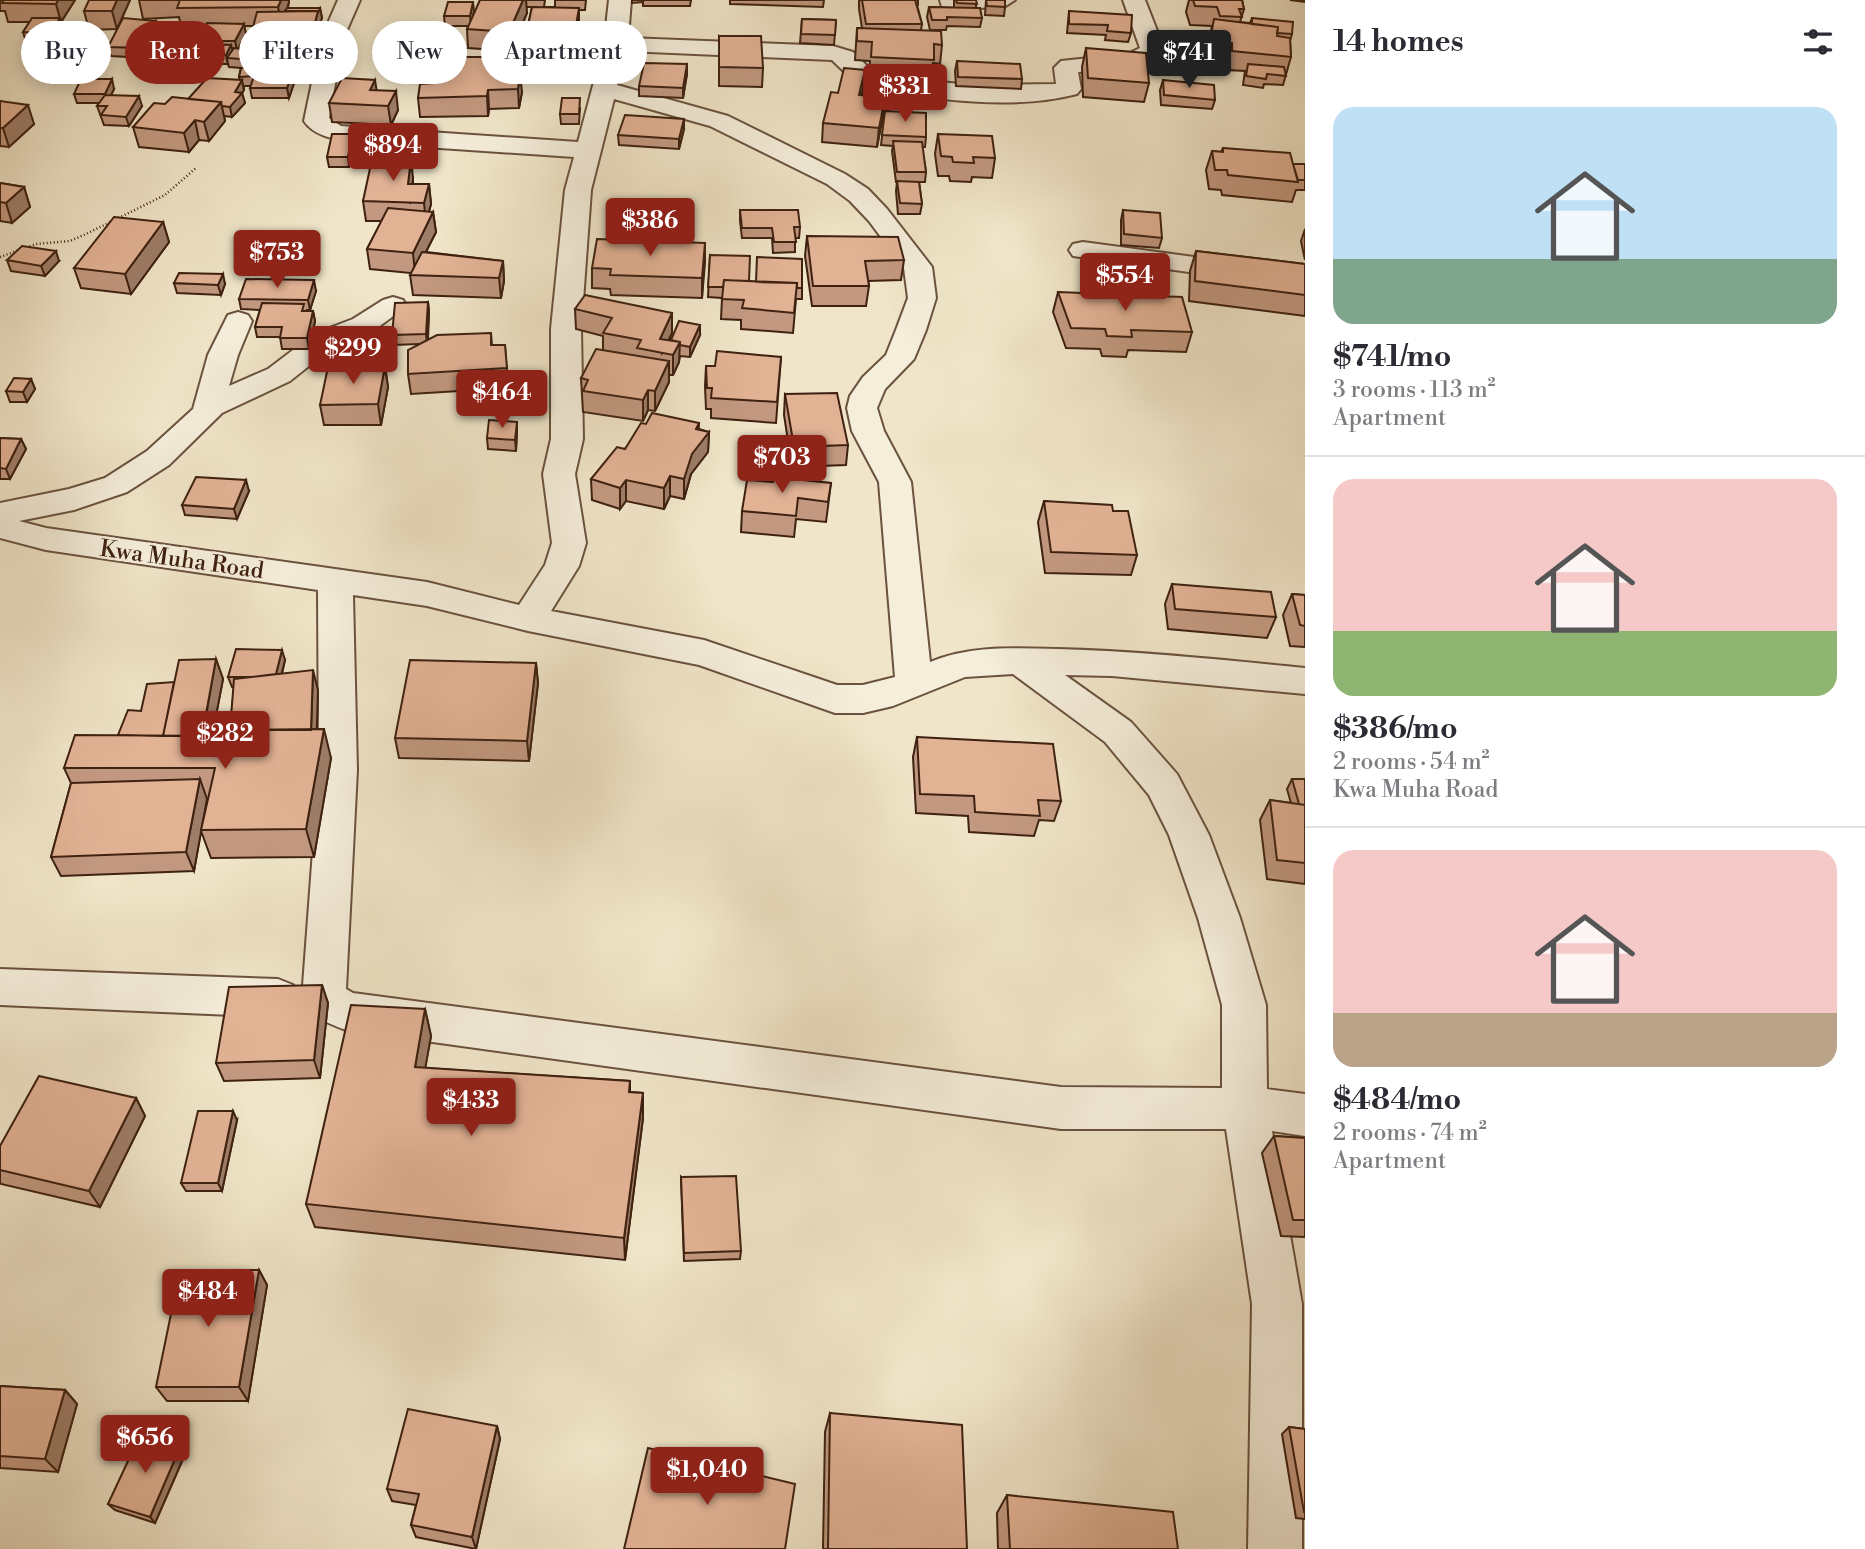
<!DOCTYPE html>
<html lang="en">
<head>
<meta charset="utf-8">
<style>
	body { margin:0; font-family:"Libre Bodoni",serif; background:#f7f7f7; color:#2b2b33; height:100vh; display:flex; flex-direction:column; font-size:26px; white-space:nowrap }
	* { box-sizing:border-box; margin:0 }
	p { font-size:23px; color:#7c7c81 }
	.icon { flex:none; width:38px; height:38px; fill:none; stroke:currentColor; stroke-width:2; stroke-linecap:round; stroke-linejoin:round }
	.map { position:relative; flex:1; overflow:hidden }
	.sheet { display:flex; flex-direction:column; background:#fff; width:560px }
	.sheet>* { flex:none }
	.guide { position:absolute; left:21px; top:21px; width:665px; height:63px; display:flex; gap:14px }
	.price { position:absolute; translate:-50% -60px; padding:0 16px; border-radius:7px; background:#8f2418; color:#fff; font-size:23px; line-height:46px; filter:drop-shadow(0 2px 4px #0008) }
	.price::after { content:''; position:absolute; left:50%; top:42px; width:21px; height:16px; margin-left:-10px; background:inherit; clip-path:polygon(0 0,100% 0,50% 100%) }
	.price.current { background:#222; color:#fff }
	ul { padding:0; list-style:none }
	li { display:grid; align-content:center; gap:14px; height:371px; padding:0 28px }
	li+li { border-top:2px solid #e1e1e2 }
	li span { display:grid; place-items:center; height:217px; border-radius:21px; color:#555 }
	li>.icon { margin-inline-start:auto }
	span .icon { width:126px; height:126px; fill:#fffc; stroke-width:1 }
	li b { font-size:30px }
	h2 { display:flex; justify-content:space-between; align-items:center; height:84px; padding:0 28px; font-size:30px }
	.chip { padding:0 24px; border-radius:32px; background:#fff; box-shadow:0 4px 18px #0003; font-size:24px; line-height:63px }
	.chip.current { background:#8f2418; color:#fff }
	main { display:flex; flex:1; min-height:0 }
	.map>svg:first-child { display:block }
</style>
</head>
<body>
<main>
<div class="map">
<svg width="1305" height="1549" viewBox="0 0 1305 1549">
	<rect width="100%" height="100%" fill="#f0e5c8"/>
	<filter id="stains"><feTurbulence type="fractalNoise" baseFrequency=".00286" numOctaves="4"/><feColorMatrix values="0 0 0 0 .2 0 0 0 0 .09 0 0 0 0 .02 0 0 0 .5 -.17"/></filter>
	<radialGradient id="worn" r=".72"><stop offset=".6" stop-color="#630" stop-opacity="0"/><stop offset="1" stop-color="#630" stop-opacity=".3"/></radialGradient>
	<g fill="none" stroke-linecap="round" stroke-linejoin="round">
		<defs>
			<path id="minor" d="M338,0H360L343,39L329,118L341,126L578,142L604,44L609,0H631L628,38L833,46L853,52L877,76L971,85L1056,84L1054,68L1061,61L1128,54L1140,48L1123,0H1145L1165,51C1148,75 1104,70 1078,72L1081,89L1077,94C1011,111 937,99 870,89L856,83L832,60L626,51L617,85L728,116L845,174L868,189L887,209L932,267L936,298L926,330L914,359L885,389L877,408L884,431L911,482L930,662C970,645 1015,648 1058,649C1140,651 1223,660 1305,668V694L1112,676L1065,675L1131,722L1177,774L1209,835L1240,918L1266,1005L1267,1089L1305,1094V1136L1272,1131L1302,1304V1549H1248L1252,1304L1226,1129H1061L346,1030C327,1023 311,1017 302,999L319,770L318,590L46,550L0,538V503L69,489L105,478L147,451L193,409L208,355L228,315L238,312L248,315L252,321L238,355L229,386L268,369L314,334L353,319L383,300L393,297L403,300L407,306L373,331L334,346L290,381L222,413L169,465L127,492L74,510L19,521L46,528L427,582L519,605L545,565L552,543L543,474L551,439V329L565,190L574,157L351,142C334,139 314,136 304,121L321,39ZM614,99L710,126L827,184L850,201L869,221L904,268L908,298L896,330L886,355L863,377L850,396L847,408L852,431L879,482L895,677L863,685H837L704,640L551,611L579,566L586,543L575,474L583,439L581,329L591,190ZM353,595L427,606L528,631L699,665L835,713H863L893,706L965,677L1013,674L1105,742L1149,795L1169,835L1198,918L1222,1005V1088L1061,1087L353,993L346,989L357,770Z
				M940,0H1015L1004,7L950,9L942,7Z
				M1083,242L1305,272V288L1073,256L1069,250L1073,244Z
				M0,969L278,979L293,985L300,998L293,1011L278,1017L0,1005Z"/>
		</defs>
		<use href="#minor" stroke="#6a523e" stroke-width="4"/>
		<path stroke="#3e2110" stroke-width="2.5" stroke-dasharray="1 2.5" stroke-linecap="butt" d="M0,257L36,244L70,241L86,234L165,195L196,168"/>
		<use href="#minor" fill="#f5eedb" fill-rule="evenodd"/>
	</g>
	<path fill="#c29980" stroke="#3e2110" stroke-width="2" fill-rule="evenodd" d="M0,0H75L61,22L63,28L53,42H26L23,32L30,22H8L5,11H0Z
		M130,0L117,29L89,30L84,11Z
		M139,0H289L288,8H320L322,18L320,23L321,30L316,49H306L308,56L306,62H296L295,68L296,77L289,98H252L250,88L251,86H244V90L242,93L245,103L232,117L224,116L225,121L209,141L199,140L189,152L139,147L133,127L165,104L188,99L240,80L239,77L241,68L229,67L228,64H204L202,54L204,50H199L197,41L205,26H181L179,17L143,19ZM244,26H254L252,31L256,50L284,49L282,54L261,56L260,51L238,49L246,34Z
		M480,0H545L544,7H555V0H586L585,10H579V26L577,43L587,53V62H569L568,50H565L564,62L544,61V49H528L527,30L532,7H526L527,13L511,51L468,48L467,29L468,26H445L444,16L474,11L473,17Z
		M632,0H691L690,6H643V2L632,3Z
		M730,0H824L823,7L730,4Z
		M859,0H918V5H917L922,24L921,30L942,45L940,64L933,63L931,79L891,77L900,78L899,88L888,111L926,137L925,147H922L926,172L925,182H919L922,204L920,214H898L896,191L897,182H896L892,151L893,146L881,145L885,113H883L877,147L822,142L823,123L838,93L863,89L862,95L865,96L875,76H869L870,61L855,60L857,28H862L859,9Z
		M954,0H976V8L982,18L980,27L947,26L946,30H930L927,17L929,7L954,8Z
		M986,0H1005V7L1004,16L985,15Z
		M1189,0H1242L1244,9L1240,22L1250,23L1252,18L1292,34L1290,41L1291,57L1283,85L1264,84L1263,88L1243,85L1245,71L1227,70V62L1205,59L1212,26L1190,25L1186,12Z
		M1290,0H1305V2Z
		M1069,11L1131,33L1128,42L1105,40L1106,35L1067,33Z
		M802,19L836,20L834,45L800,43Z
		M158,30L146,58L111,56L108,47Z
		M719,36L763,68L762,87L719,86Z
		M1086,48L1149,83L1144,102L1083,97L1082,67Z
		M487,57L488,61L511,62V73L522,92L519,108L489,109L488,116L420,117L418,98L424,84L423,78Z
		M957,61L1022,79L1021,89L956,86L955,71Z
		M687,64V74L683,98L639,96V86Z
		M1163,80L1215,100L1212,109L1161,105L1160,90Z
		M114,89L111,95L142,106L129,126L104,125L97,106L99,103H77L74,94Z
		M377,90L398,110L391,125L332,122L329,103Z
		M0,101L34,124L9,147L0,146Z
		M580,108L579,124H561L560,114Z
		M684,129L679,149L619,145L618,135Z
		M938,134L995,158L992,178L972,177L971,182L950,181L949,176H938L935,154Z
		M354,144L349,167H329L327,157Z
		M1223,148L1293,164H1305V190H1296L1292,202L1222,195L1221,190L1209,189L1206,170L1212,151L1221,152Z
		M408,149L406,159L413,178V184H429L431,204L429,212H433L436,232L426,252L503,261L504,281L501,298L413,295L410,275L411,273L370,269L367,249L382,221H366L363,201L377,159Z
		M0,183L24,187L30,207L12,223L0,221Z
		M740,210L800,227L799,238H795V252L773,253L772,238H742L740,221Z
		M1123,210L1162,238L1159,248L1121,245V220Z
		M163,222L169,242L131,294L81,288L74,268Z
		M1305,229V260L1301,241Z
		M807,236L904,260L901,280L868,281L869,286L866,306H812L805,256Z
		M705,243L702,298L611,295L610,289L592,288V268Z
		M1196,251L1305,264V316L1189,301L1190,271Z
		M710,255L749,281L802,288V299H796L793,333L741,329V320L721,319L722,298L708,297Z
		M1097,258L1156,276L1153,286L1099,285L1095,269Z
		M7,260L59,261L45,276L11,271Z
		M174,283L225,284L221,295L177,293Z
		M316,291L310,310H306L313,311L315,321L309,349H282L280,337H257L255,327L260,310L241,309L239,299Z
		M1058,292L1192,332L1186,352L1128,350L1126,357L1102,356L1100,349L1066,348L1053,312Z
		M428,302L429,312L428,340L491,333L492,345H505L508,388L411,394L408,374L419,344L393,345L392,335Z
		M575,309L672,313V333L669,340L700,335L690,357L680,356L679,362L673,375H669V382L655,411L648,410L643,421L583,412L581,378L603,350V336L576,329Z
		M781,357L776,423L711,418V409H706L705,386L706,366H715Z
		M385,366L388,387L381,425H324L320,405Z
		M31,379L35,389L27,402H10L6,391Z
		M785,394L848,445L846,465L792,467L784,415Z
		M646,424L699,429L709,432L708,452L691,474L684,499L670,496L664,509L626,501L620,509L592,500L591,479L625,449Z
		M517,432L516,451L488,449L487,438Z
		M0,438L21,439L26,449L10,479H0Z
		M773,482L831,483L826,522L796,519L794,537L741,532L742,511Z
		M249,491L237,519L185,515L182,505Z
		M1044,501L1113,511L1137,555L1131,575L1045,573L1038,522Z
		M1172,584L1276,617L1267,638L1168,629L1165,604Z
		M1292,594L1305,595V647L1290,646L1283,615Z
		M216,659L223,679L212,736H222L230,730L234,687H232L228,677L285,660L282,674L318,690L317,730L331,758L314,857L211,858L201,831L194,871L61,876L51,857L71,783L64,768L118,735L141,711L174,682Z
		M536,663L538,683L529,761L399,758L395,738Z
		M917,737L1061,801L1054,821L1039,820L1034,836L969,832L968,816L916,813L913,757Z
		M1292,779H1305V884L1267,879L1260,820L1270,800L1291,803L1287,789Z
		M322,985L328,1003L320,1078L224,1081L216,1063Z
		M425,1009L431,1036L425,1068L630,1081V1092L643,1093V1118L625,1260L315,1227L306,1204Z
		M136,1098L145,1116L100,1207L1,1184L0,1182V1146Z
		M237,1120L222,1191H186L181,1183Z
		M1274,1136L1305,1138V1237L1281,1236L1262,1153Z
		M681,1177L741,1251L740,1259L684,1261Z
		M259,1270L267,1285L248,1401H167L156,1387Z
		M0,1386L65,1390L77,1404L58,1472L0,1468Z
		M830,1413L967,1549H823L825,1432Z
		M497,1426L500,1439L476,1549L416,1537L411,1525L416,1505L392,1501L387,1489Z
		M1289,1427L1305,1429V1519L1296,1518L1282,1434Z
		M186,1452L155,1523L115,1510L108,1504Z
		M1007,1495L1178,1549H998L997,1513Z"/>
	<path fill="#9e7d68" stroke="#3e2110" stroke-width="2" d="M58,0H75L61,22L56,4Z
		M117,0H130L117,29L112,11Z
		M281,0H289V2L282,26L278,7Z
		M523,0H526L527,13L511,51L509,32Z
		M473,2L474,11L471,26L470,16Z
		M320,8L322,18L320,23L321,30L316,49L313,30L318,11Z
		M579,8V26L576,50L575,31Z
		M60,18L63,28L53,42L50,33Z
		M156,21L158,30L146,58L143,48Z
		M244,24L246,34L237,51L235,41Z
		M231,45L234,54L227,58L228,65L226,55Z
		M565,45L566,54L564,62V52Z
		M306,47L308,56L306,62L304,53Z
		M260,51L262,60L260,61V63L255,70L253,60Z
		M295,53L296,62L295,68L296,77L289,98L287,88L294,70L292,61Z
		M687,64V74L683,98V88Z
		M865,70L863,89L857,114L859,95Z
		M520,73L522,92L519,108L518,89Z
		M900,78L899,88L887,114L888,104Z
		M112,79L114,89L107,103L105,94Z
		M242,80L244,90L242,93L245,103L232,117L230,107L235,92Z
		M375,80L378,99L370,90Z
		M488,90L489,109L488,116L487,96Z
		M396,91L398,110L391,125L388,106Z
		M139,96L142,106L129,126L126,117Z
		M885,98L883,117L877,147L879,128Z
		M221,102L225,121L209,141L204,122Z
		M28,105L34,124L9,147L3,128Z
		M684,119V129L679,149V139Z
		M195,120L199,140L189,152L184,133Z
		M352,134L354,144L349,167L348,157Z
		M407,139L408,149L403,176L401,166Z
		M411,159L413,178L410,204L408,184Z
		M429,184L431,204L426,222L424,203Z
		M24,187L30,207L12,223L6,203Z
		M433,212L436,232L415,273L413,253Z
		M163,222L169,242L131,294L125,274Z
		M705,243V263L702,298V278Z
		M56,251L59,261L45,276L41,266Z
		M503,261L504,281L501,298L499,278Z
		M223,274L225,284L221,295L218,285Z
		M314,280L316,291L310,310L308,300Z
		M428,302L429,312L427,344L426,334Z
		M313,311L315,321L309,349L307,338Z
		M672,313V333L662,353L660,339Z
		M700,325V335L690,357V347Z
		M680,342L679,362L673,375V355Z
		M669,361V382L655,411V391Z
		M385,366L388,387L381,425L378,404Z
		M31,379L35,389L27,402L23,392Z
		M648,390V410L643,421V400Z
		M517,422V432L516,451L515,440Z
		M699,423L698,444L709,432L708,452L691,474L684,499V479L696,429Z
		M21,439L26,449L10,479L6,469Z
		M670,476V496L664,509V488Z
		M246,480L249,491L237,519L234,509Z
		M626,480V501L620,509V488Z
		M282,650L285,660L278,688L275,678Z
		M216,659L223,679L208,758L202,738Z
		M536,663L538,683L529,761L527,741Z
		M313,670L318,690L316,753L311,733Z
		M324,729L331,758L314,857L306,829Z
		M200,779L207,799L194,871L186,852Z
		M322,985L328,1003L320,1078L314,1060Z
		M425,1009L431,1036L421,1092L415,1067Z
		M643,1093V1118L625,1260L624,1238Z
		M136,1098L145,1116L100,1207L89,1191Z
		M233,1111L237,1120L222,1191L218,1183Z
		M259,1270L267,1285L248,1401L239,1387Z
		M65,1390L77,1404L58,1472L45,1459Z
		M497,1426L500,1439L476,1549L472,1537Z
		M181,1445L186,1452L155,1523L150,1517Z"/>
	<path fill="#e2b295" stroke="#3e2110" stroke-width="2" d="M4,0H58L56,4L2,3Z
		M89,0H117L112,11H84Z
		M180,0H281L278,7L177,8Z
		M480,0H523L509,32L467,29Z
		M862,0H915L922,24H866Z
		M956,0H976L977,4L957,3Z
		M986,0H1005V7L987,6Z
		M1193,0H1242L1244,9H1239L1242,17L1220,16L1217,7L1195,6Z
		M448,2H473L470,16H444Z
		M532,7L579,8L575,31L527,30Z
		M929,7L980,8L982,18L947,17V20H932Z
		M287,8H320L318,13V11H285Z
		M318,11L313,30L252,31L257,12Z
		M1069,11L1132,15L1131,33L1107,31L1108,25L1069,24Z
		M32,18H60L50,33L23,32Z
		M123,18L156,21L143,48L108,47Z
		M1252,18L1293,22L1292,34L1277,33L1278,27L1252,24Z
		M802,19L836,20L835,35L801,34Z
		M1214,19L1278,27L1277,36L1290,38L1291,57L1232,51V43L1210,40Z
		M207,23L244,24L235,41H197Z
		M857,28L941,31L942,45L934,44V60L871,57L872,42L857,41Z
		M719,36H761L763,68L719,67Z
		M569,43H587V52H568Z
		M208,44L231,45L226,55L202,54Z
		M545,44L565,45L564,52H543Z
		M285,47H306L304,53H295L292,61H260L262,54H282Z
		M234,48L260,51L253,60L227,58Z
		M1086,48L1146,53L1149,83L1088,78Z
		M450,57H487V61L511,62L508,73H520L518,89L488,90L487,96L418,98L420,84L434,83L435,78H423L427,65L450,61Z
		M957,61L1020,64L1022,79L958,77Z
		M644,63L687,64L683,88L639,86Z
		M1248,64L1284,67L1286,76L1267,74L1266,79L1246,76Z
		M295,67L287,88H250L254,76L239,77L241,68Z
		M844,68L865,70L859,95L885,98L879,128L823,123L831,92L838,93Z
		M876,74L900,78L888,104L885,103V98L865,96Z
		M207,78L242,80L235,92L242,93L230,107L222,106L221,102L188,99Z
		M342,78L375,80L370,90L396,91L388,106L329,103Z
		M81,79H112L105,94H74Z
		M1163,80L1214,85L1215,100L1164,95Z
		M105,95L139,96L126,117L101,115L107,106H97Z
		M172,97L221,102L204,122L195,120L184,133L133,127L154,103L165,104Z
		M562,98H580L579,114H560Z
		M0,101L28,105L3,128H0Z
		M885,111L926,113V137L882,135Z
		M625,115L684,119L679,139L618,135Z
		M332,134H352L348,157H327Z
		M938,134L992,136L995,158L973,157L974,163L953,162L952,157L941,156Z
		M382,139H407L403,159H377Z
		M893,141L922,142L926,172H897Z
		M1223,148L1290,153L1298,182L1228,175L1227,170H1215L1212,151L1223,152Z
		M372,159H411L408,184H429L424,203L363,201Z
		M1293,164H1305V180H1298Z
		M897,181L919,182L922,204L900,203Z
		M0,183L24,187L6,203L0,202Z
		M388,208L433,212L413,253L367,249Z
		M740,210H798L800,227H794L796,242H774L772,228H742Z
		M1123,210L1160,213L1162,238L1124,234Z
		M114,217L163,222L125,274L74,268Z
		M807,236L898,237L904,260L865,261L869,286H813Z
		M597,239L705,243L702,278L610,275L611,269L592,268Z
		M22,246L56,251L41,266L7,260Z
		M1196,251L1305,264V295L1195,281Z
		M422,252L503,261L499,278L410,275Z
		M710,255L750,256L749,281L724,280L723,287H708Z
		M757,257L802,259V288H797V283L756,282Z
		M1097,258L1150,259L1156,276L1102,275Z
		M179,273L223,274L218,285L174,283Z
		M246,279L314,280L308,300L239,299Z
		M724,280L797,283L794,313L742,308L744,300L722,299Z
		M1058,292L1182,297L1192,332L1131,330L1132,337L1107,336L1105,329L1071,328Z
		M585,295L672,313L660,339L680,342L673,355L637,348L641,340L603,333L612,318L575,309Z
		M428,302L426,334L392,335L395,303Z
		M262,303L304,304L302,311H313L307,338H280L282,327H255Z
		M679,321L700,325L690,347L680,345V342L671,340Z
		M491,333V345H505L507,368L408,374V350L437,335Z
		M596,349L669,361L655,391L648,390L643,400L583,391L588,380L581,378Z
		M717,351L781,357L777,402L711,398L712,388H707L706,366H715Z
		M385,366L378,404L320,405L328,367Z
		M14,378L31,379L23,392L6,391Z
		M837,393L848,445L794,447L785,394Z
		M652,413L699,423L696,429L709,432L692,454L684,479L670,476L664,488L626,480L620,488L591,479L617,447L625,449L641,423L646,424Z
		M489,420L517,422L515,440L487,438Z
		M0,438L21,439L6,469L0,468Z
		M196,477L246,480L234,509L182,505Z
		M774,477L831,483L828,502L798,498L796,516L742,511L747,480L773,482Z
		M1044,501L1112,505L1113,511H1128L1137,555L1051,552Z
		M1172,584L1271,592L1276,617L1175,609Z
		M1292,594L1305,595V626L1300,625Z
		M236,649L282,650L276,674L251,677H228Z
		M216,659L202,736H163L179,660Z
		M410,660L536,663L527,741L395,738Z
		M313,670L311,730H230L234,679Z
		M174,682L163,736L118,735L128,710L141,711L147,684Z
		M324,729L306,829L201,830L215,768H64L75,735L222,736L223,730Z
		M917,737L1053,744L1061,801L1038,800L1040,816L975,812L974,796L920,794Z
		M200,779L186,852L51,857L71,783Z
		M1292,779H1305V805L1299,804Z
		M1270,800L1305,805V863L1277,860Z
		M322,985L314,1060L216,1063L229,987Z
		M351,1005L425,1009L415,1067L630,1081L629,1092L643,1093L624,1238L306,1204Z
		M39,1076L136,1098L89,1191L0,1170V1146Z
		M198,1111H233L218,1183H181Z
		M1274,1136L1305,1138V1220H1293Z
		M736,1176L741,1251L684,1253L681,1177Z
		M180,1270H259L239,1387H156Z
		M0,1386L65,1390L45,1459L0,1456Z
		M408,1409L497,1426L472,1537L411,1525L419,1494L387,1489Z
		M830,1413L962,1425L967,1549H828Z
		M1289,1427L1305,1429V1512H1304Z
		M141,1433L181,1445L150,1517L108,1504Z
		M648,1448L795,1484L785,1549H624Z
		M1007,1495L1173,1512L1178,1549H1010Z"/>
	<g text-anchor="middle" stroke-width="5" stroke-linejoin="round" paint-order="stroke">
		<g font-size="23" fill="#3e2110" stroke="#f5eedb">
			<text transform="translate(182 559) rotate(8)" y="8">Kwa Muha Road</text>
		</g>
	</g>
	<rect width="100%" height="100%" filter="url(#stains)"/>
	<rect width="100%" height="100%" fill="url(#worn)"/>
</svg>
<b class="price current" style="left:1189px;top:90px">$741</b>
<b class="price" style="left:905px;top:124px">$331</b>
<b class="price" style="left:393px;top:183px">$894</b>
<b class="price" style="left:650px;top:258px">$386</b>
<b class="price" style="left:277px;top:290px">$753</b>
<b class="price" style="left:1125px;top:313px">$554</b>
<b class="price" style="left:353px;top:386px">$299</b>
<b class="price" style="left:502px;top:430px">$464</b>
<b class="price" style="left:782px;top:495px">$703</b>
<b class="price" style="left:225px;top:771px">$282</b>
<b class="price" style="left:471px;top:1138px">$433</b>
<b class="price" style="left:208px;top:1329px">$484</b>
<b class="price" style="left:145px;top:1475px">$656</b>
<b class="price" style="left:707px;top:1507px">$1,040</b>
<div class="guide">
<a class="chip">Buy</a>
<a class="chip current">Rent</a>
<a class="chip">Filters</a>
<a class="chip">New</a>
<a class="chip">Apartment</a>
</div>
</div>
<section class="sheet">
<h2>14 homes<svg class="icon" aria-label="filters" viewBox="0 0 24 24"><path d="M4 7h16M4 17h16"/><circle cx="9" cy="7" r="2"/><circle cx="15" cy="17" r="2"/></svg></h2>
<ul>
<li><span style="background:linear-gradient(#bfe0f5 70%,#7fa58c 0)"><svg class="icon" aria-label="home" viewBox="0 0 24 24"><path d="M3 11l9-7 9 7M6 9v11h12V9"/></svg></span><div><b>$741/mo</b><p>3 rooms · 113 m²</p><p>Apartment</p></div></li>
<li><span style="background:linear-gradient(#f6c9c9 70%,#8fb573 0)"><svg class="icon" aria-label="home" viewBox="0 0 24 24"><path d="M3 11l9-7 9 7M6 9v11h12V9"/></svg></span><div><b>$386/mo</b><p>2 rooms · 54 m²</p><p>Kwa Muha Road</p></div></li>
<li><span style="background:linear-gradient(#f6c9c9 75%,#b9a48a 0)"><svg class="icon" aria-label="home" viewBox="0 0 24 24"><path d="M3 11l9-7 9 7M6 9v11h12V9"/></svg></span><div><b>$484/mo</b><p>2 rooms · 74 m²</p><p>Apartment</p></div></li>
</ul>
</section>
</main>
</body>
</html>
